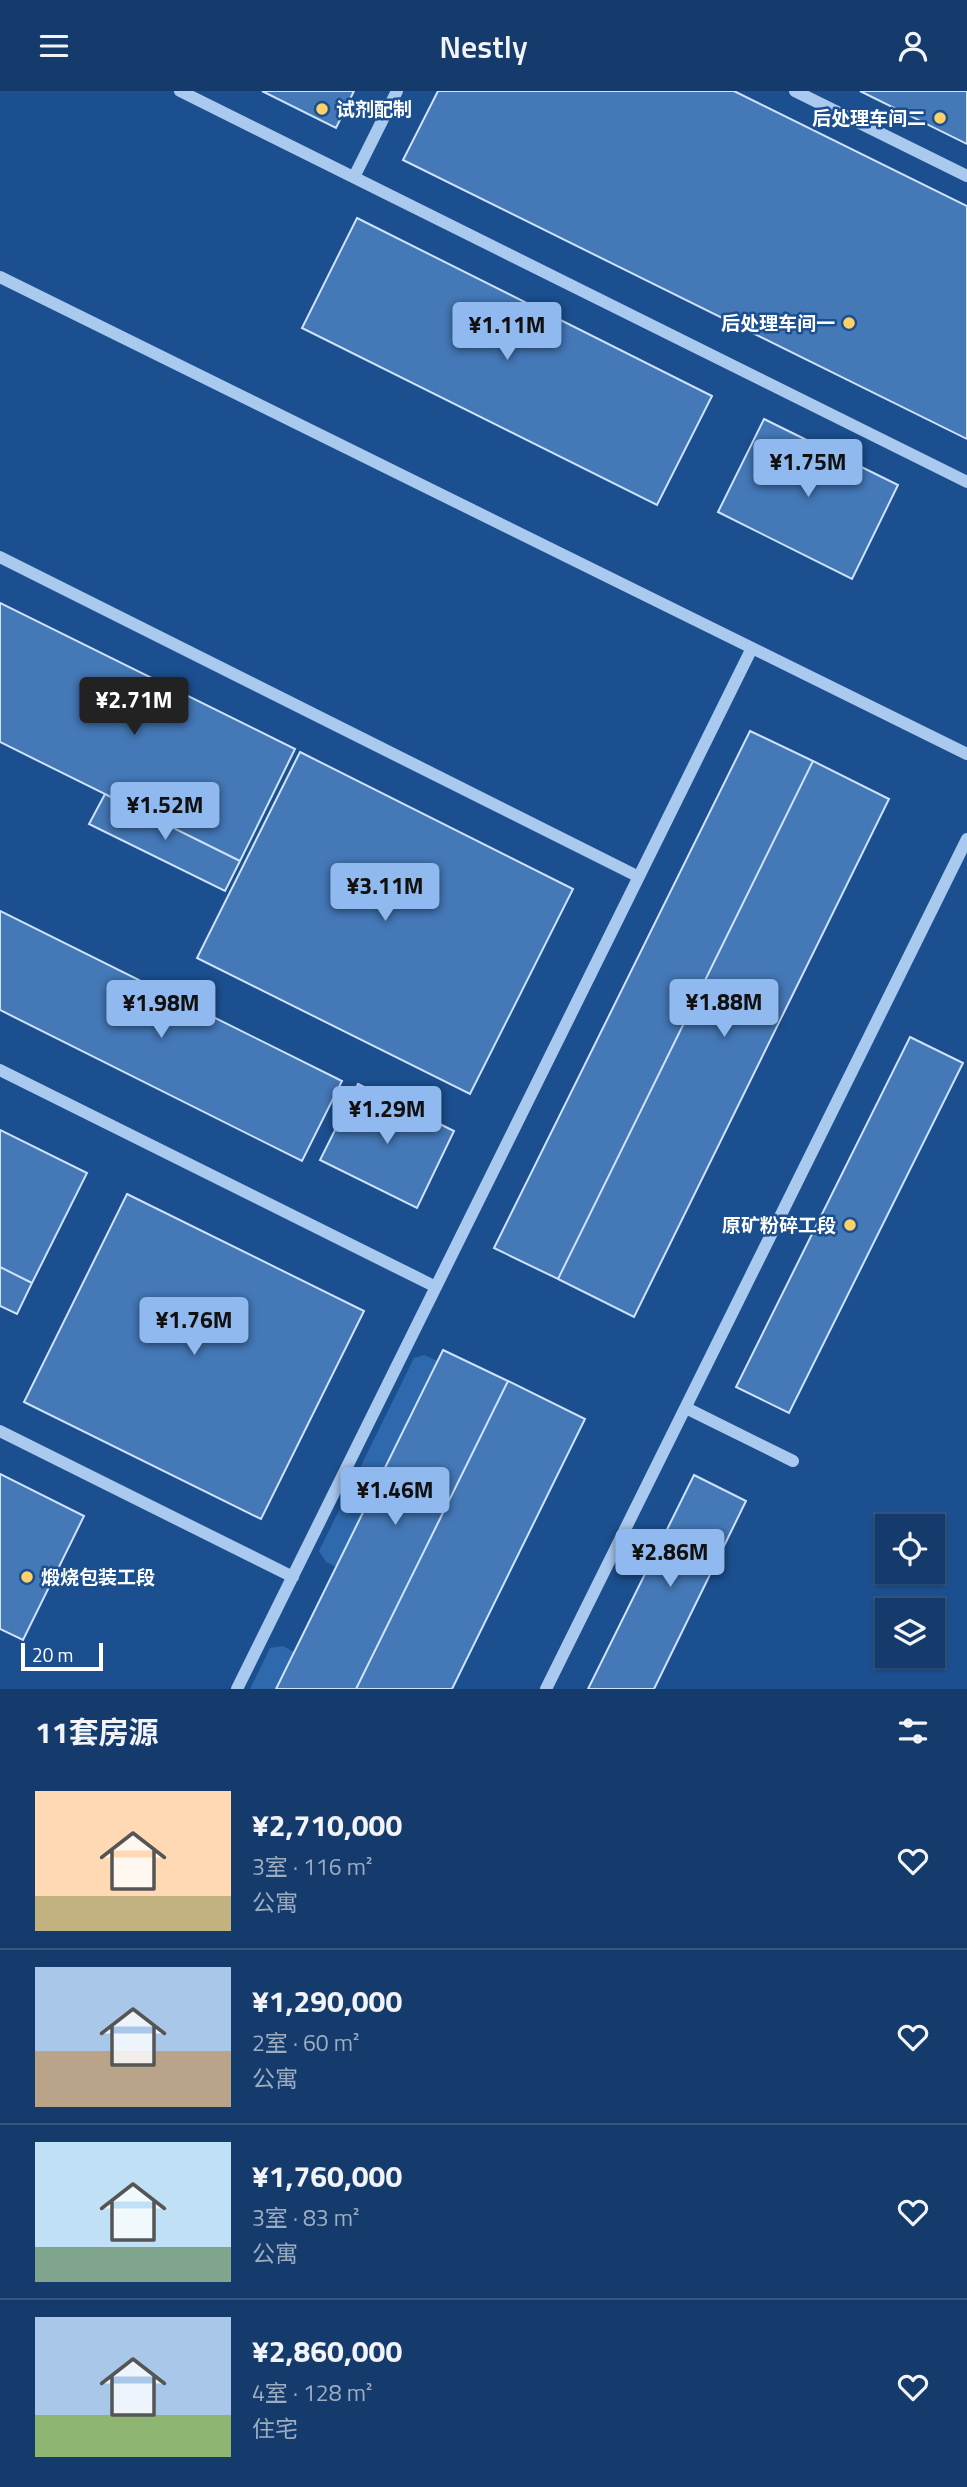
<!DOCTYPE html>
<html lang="zh">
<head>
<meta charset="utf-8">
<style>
	body { margin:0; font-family:"Titillium Web","Noto Sans SC",sans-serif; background:#1d4271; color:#f1f3f6; height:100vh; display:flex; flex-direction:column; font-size:26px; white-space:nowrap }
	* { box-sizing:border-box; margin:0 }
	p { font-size:23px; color:#9dadc1 }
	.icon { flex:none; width:38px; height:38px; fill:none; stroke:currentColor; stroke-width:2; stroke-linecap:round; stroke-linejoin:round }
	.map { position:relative; height:1598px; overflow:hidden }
	.details { display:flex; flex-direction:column; background:#143b6b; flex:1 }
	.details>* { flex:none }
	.controls { position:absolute; left:875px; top:1423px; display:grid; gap:14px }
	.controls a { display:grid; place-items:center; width:70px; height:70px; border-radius:0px; background:#143b6b; box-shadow:0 2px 5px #0004,0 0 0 2px #33557e; font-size:35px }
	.scale { position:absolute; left:21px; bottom:18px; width:82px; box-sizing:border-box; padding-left:7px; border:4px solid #fff; border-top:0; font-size:19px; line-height:24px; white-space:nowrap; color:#fff; -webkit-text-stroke:5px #1b4f8f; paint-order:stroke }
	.price { position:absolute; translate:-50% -60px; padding:0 16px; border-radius:7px; background:#90b9f0; color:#111; font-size:23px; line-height:46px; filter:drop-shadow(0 2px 4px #0008) }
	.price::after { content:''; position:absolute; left:50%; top:42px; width:21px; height:16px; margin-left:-10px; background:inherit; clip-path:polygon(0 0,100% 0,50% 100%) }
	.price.current { background:#222; color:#fff }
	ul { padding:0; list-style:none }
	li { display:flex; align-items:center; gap:21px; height:175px; padding:0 35px }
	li+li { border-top:2px solid #33557e }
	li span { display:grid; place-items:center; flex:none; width:196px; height:140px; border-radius:0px; color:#555 }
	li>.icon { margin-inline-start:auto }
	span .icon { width:84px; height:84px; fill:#fffc; stroke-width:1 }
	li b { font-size:30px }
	h2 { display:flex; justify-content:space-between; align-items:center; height:84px; padding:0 35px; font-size:30px }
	header { display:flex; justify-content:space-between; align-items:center; height:91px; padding:0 35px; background:#143b6b; font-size:32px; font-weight:600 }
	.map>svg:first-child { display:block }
</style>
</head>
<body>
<header><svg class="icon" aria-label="menu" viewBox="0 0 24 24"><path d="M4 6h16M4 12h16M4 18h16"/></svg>Nestly<svg class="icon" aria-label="person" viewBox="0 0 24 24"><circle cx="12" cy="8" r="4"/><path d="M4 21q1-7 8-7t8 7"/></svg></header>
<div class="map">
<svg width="967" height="1598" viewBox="0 0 967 1598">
	<rect width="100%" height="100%" fill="#1b4f8f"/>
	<path fill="#2e69ad" d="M424,1264L438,1270L336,1476L326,1471L319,1460L414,1267Z
		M283,1555L294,1561L276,1598H250L270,1557Z"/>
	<path fill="#4478b7" stroke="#cfe3fa" stroke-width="2" d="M262,0H354L336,37Z
		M438,0H734L967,115V348L403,69Z
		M860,0H967V53Z
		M357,127L712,305L657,414L302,237Z
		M764,328L898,394L852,488L718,421Z
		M0,512L295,658L240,770L0,651Z
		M750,640L813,670L558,1188L494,1157Z
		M300,661L573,798L470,1003L197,867Z
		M813,670L889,708L634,1226L558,1188Z
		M105,703L240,770L225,800L89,733Z
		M0,820L342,990L302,1070L0,919Z
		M910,946L963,972L789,1322L736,1296Z
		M358,993L454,1040L417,1117L320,1069Z
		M0,1039L87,1082L32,1192L0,1176Z
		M127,1103L364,1220L261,1428L24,1311Z
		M0,1176L32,1192L17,1223L0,1215Z
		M443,1259L508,1290L356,1598H276Z
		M508,1290L585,1328L452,1598H356Z
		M0,1383L84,1425L23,1549L0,1538Z
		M694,1384L746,1410L654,1598H588Z"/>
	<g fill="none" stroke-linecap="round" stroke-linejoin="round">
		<path stroke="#a9c9ee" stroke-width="12" d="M180,0L967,391
			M795,0L967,85
			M354,86L397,0
			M0,186L967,663
			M0,466L637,785
			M0,979L436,1196
			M686,1317L793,1370
			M0,1340L293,1486
			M237,1598L752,557
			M546,1598L967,748"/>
	</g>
	<g fill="#ffd166" stroke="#1b4f8f" stroke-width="2.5">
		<circle cx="322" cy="18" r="7"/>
		<circle cx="940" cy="27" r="7"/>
		<circle cx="849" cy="232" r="7"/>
		<circle cx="850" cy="1134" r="7"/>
		<circle cx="27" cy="1486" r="7"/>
	</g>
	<g text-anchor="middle" stroke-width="5" stroke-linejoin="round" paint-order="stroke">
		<g font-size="19" font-weight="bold" fill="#fff" stroke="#1b4f8f" text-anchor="end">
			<text x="336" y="25" text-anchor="start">试剂配制</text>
			<text x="926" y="34">后处理车间二</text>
			<text x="835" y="239">后处理车间一</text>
			<text x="836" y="1141">原矿粉碎工段</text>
			<text x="41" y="1493" text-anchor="start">煅烧包装工段</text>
		</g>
	</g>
</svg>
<div class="controls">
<a><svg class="icon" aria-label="locate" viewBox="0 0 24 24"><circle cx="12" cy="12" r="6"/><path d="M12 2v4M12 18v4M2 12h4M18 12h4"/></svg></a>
<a><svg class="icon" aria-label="layers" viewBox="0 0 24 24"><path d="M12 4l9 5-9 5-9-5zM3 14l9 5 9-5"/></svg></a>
</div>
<div class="scale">20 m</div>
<b class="price" style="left:507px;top:271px">¥1.11M</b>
<b class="price" style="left:808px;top:408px">¥1.75M</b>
<b class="price current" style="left:134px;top:646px">¥2.71M</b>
<b class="price" style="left:165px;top:751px">¥1.52M</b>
<b class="price" style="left:385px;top:832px">¥3.11M</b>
<b class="price" style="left:724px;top:948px">¥1.88M</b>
<b class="price" style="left:161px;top:949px">¥1.98M</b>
<b class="price" style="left:387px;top:1055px">¥1.29M</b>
<b class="price" style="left:194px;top:1266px">¥1.76M</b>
<b class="price" style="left:395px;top:1436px">¥1.46M</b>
<b class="price" style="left:670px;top:1498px">¥2.86M</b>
</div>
<section class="details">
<h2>11套房源<svg class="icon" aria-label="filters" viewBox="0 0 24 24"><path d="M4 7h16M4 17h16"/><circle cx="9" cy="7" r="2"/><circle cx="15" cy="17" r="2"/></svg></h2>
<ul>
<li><span style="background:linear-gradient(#ffd9b3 75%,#c2b280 0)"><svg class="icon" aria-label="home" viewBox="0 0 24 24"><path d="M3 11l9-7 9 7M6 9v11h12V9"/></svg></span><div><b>¥2,710,000</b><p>3室 · 116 m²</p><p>公寓</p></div><svg class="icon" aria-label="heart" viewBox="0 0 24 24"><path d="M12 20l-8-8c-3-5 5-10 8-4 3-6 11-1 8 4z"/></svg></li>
<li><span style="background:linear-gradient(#a9c7e8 60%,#b9a48a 0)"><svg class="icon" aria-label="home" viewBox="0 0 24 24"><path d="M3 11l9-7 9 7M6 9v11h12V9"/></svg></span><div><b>¥1,290,000</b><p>2室 · 60 m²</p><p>公寓</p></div><svg class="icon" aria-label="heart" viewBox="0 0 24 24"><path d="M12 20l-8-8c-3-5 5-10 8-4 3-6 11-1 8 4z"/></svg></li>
<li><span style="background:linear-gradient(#bfe0f5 75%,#7fa58c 0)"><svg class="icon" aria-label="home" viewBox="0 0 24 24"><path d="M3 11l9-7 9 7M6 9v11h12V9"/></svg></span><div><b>¥1,760,000</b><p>3室 · 83 m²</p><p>公寓</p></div><svg class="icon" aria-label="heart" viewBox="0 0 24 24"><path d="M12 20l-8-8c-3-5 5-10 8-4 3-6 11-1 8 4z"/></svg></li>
<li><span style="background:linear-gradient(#a9c7e8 70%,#8fb573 0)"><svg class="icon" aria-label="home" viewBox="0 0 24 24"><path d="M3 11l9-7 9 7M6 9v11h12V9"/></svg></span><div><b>¥2,860,000</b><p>4室 · 128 m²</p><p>住宅</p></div><svg class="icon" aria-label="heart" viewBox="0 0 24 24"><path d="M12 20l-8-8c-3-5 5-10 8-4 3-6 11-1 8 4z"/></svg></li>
</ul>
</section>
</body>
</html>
